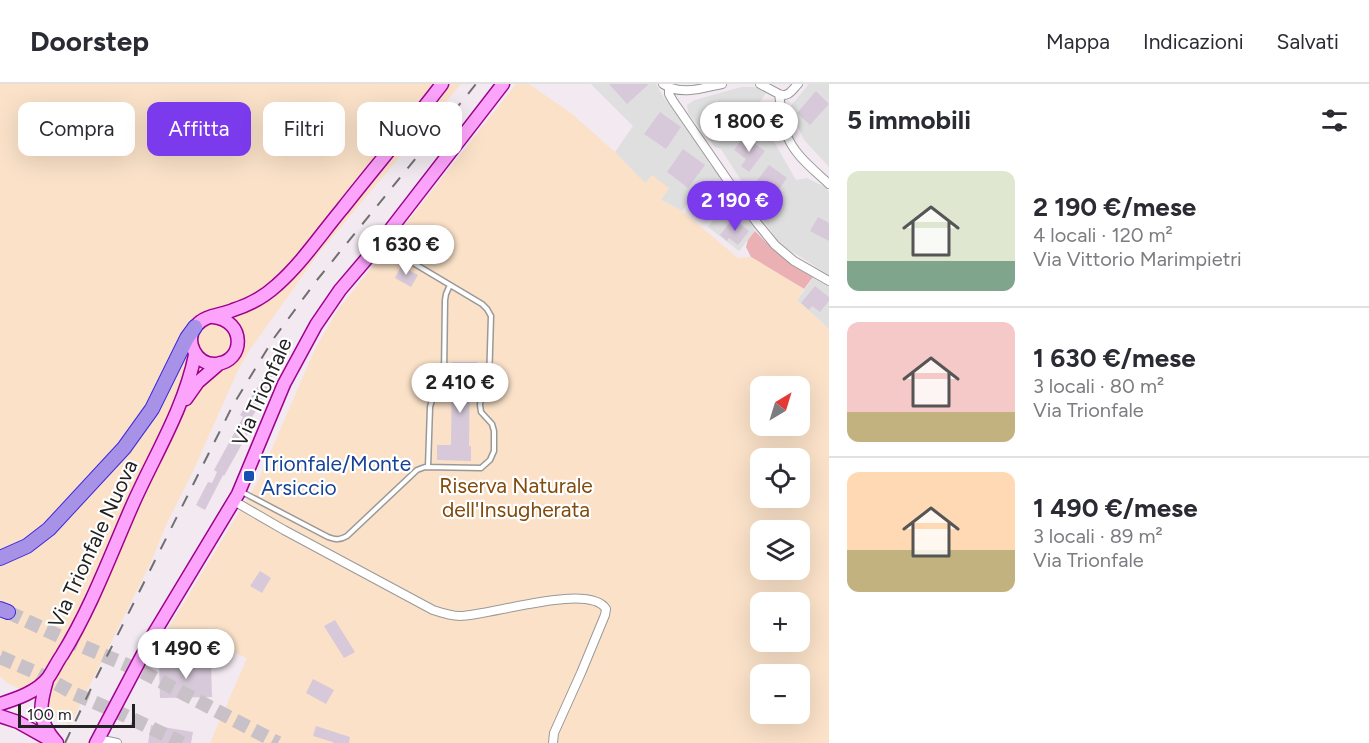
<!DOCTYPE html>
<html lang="it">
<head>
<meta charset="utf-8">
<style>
	body { margin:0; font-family:Figtree,sans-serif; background:#f7f7f7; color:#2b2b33; height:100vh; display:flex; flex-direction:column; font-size:22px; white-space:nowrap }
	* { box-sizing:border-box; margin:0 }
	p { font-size:20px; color:#7c7c81 }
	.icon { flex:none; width:33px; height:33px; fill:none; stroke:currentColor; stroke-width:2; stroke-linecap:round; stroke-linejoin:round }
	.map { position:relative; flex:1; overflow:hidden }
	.side { display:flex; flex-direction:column; background:#fff; width:540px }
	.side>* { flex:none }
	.banner { position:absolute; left:18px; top:18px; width:570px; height:54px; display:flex; gap:12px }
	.needle { width:39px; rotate:38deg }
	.controls { position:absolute; left:750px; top:292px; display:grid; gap:12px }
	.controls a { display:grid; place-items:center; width:60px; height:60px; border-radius:12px; background:#fff; box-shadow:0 6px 24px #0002; font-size:30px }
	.scale { position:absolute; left:18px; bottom:15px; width:117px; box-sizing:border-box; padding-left:6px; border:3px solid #222; border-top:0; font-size:16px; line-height:21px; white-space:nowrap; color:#222; -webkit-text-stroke:4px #fff; paint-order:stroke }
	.price { position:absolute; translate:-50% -51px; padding:0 14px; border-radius:21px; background:#fff; color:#222; font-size:20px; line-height:39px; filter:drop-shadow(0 2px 3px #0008) }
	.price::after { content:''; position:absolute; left:50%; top:36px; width:18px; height:14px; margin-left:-9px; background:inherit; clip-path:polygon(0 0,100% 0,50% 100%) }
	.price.active { background:#7c3aed; color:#fff }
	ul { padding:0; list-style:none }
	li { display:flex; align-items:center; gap:18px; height:150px; padding:0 18px }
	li+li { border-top:2px solid #e1e1e2 }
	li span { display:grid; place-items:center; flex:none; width:168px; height:120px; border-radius:12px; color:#555 }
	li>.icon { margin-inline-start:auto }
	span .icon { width:72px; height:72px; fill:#fffc; stroke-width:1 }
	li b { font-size:26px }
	h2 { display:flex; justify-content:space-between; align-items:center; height:72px; padding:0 18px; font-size:26px }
	.tag { padding:0 21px; border-radius:12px; background:#fff; box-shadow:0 6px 24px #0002; font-size:21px; line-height:54px }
	.tag.active { background:#7c3aed; color:#fff }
	header { display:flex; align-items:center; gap:36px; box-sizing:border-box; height:84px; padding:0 30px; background:#fff; border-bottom:2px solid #e1e1e2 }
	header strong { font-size:28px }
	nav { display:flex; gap:33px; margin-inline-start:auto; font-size:21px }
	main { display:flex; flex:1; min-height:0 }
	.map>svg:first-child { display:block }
</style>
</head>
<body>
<header>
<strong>Doorstep</strong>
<nav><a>Mappa</a><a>Indicazioni</a><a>Salvati</a></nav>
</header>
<main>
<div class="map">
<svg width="829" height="659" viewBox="0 0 829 659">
	<rect width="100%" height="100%" fill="#f2e9f1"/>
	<path fill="#dfdfe0" d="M591,0H656L664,14L710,75L708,79L713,83L715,81L731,105L730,108L735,111L755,147L739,167L708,143L714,135L690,115L682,127L661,116L669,104L645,100L615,68L633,42Z
		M809,0H829V83L804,56L789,24Z
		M741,3H754L766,9L755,25L796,96L807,94L827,104L829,109V191L780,160L761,133L752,116L749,109L721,65L715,63L688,29L687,21L695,16Z
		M813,194L829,203V245L797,216Z"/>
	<path fill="#ebb0b3" d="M755,147C772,165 791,181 813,193L804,205L751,173L746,163L748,156Z"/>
	<path fill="#fae1c8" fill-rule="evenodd" d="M0,0H461L318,170L249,267L238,286L193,387L167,439L151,478L70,641L55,632L36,614L22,606L7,599L0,592Z
		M516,0H529L572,30L615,68L645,99L652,91L669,104L661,116L682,127L738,174L751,173L804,205L797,216L829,245V659H210L247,574L225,565L155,566L258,397L315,265L337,227ZM760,303H800V342H760ZM760,375H800V414H760ZM760,447H800V486H760ZM760,519H800V558H760ZM760,591H800V630H760Z"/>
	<path fill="#d7c9d9" d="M609,0H649L627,20Z
		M816,7L829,20L810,41L797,29Z
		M719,17L741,33L723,57L701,40Z
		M660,28L681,43L666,65L644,50Z
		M744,52L765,67L749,88L741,82L746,75L734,66Z
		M683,65L705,81L688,104L667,88Z
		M769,81L787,94L778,107L768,99L764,104L756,98Z
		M712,96L729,109L714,129L705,122L709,116L701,110Z
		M818,133L829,139V157L810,147Z
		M733,134L749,147L738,161L729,154L727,157L720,151Z
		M401,182L418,191L411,203L395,194Z
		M815,202L829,213V217L820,228L812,222L809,226L801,219Z
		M276,273L283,277L268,300L271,302L247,341L251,344L224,392L223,391L205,426L196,421L208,398L212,399L217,388L214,386L243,333L240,331Z
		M452,278H477L476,293H470L469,362H471V377L437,376V361H451Z
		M260,487L271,494L262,509L250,502Z
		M335,536L355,568L344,574L324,542Z
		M211,578L212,613L160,614L159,580Z
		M313,595L334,606L326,620L306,609Z
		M151,641L193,648L191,659H148Z
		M316,642L350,653L349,659H333V658L313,652Z"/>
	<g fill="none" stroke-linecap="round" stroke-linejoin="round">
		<path stroke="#c8c1c8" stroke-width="14" stroke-dasharray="14 7" stroke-linecap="butt" d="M8,528L61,553L143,588L278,659
			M0,573L37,589L75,610L124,631L182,659"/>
		<defs>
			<path id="service" d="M428,383L430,323L432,316L444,291L445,216L446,210L450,201
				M240,407L328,453C336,456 340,456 347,452L417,386L425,383L481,384L490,376L494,367V347L492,340L481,328L480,321L481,313L489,299L491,232L487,225L482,220L383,161"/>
			<path id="minor" d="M663,0C681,12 703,4 722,0
				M760,0L779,10C781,23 782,36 786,49C793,70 813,85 829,100
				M669,4V10L673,17L757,139L775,161L794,177L829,197
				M779,10C788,14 792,6 798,0
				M234,417L284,446L433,526C442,529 451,532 460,532C489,532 589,498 606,525L605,531L581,589L554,649L553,659
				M98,655L117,659"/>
			<path id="primary" d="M213,233C246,236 245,278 216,280C196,281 184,257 196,242C204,231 222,231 233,226C249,221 264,213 277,201C302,179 321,150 342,125C375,83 410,42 442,0
				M186,315L198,298L220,279
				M47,596C39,623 37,637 57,659
				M0,620C16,615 37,608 48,594C53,587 57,578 62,571C91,524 110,472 132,422C154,372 184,325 195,271
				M0,632L18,638L52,657
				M96,659L153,551L238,410L284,300L316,241L340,206L380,159L503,0"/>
			<path id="motorway" d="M0,474L27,462L49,445L124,364L152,325L187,254L195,243
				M0,525L8,528"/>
		</defs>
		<use href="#service" stroke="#999" stroke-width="7"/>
		<use href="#minor" stroke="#999" stroke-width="10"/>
		<use href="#primary" stroke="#9e018e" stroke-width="15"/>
		<use href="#motorway" stroke="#3b2adb" stroke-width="16"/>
		<use href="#service" stroke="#fff" stroke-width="4"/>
		<use href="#minor" stroke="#fff" stroke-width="8"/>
		<use href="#primary" stroke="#fca4fb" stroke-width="12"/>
		<use href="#motorway" stroke="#a792e7" stroke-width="14"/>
		<path stroke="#707070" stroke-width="2" stroke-dasharray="12 12" stroke-linecap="butt" d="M65,659L97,592L233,321L274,254L317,196L476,0"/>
	</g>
	<rect fill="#1a4fb4" stroke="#fff" stroke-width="2" x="243" y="386" width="12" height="12" rx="3"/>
	<g text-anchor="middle" stroke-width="4.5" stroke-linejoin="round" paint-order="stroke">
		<g font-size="21" fill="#222" stroke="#fff">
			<text transform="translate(262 308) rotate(-66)" y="7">Via Trionfale</text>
			<text transform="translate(93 460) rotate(-65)" y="7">Via Trionfale Nuova</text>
		</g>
		<g font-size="21" fill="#164399" stroke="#fff" text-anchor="start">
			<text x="261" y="387">Trionfale/Monte<tspan x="261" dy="24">Arsiccio</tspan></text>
		</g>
		<g font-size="21" fill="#834a0d" stroke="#fff">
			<text x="516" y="409">Riserva Naturale<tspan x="516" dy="24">dell'Insugherata</tspan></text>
		</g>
	</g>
</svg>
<div class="controls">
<a><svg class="needle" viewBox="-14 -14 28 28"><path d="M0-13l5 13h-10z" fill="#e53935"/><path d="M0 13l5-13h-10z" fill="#7c7c81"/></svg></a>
<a><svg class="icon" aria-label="locate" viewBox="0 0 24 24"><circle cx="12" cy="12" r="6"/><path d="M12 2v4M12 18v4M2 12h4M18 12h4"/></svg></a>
<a><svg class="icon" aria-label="layers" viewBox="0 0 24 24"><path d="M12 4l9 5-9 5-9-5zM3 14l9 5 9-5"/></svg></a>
<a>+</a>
<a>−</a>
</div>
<div class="scale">100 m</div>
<b class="price" style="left:749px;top:69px">1 800 €</b>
<b class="price active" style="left:735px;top:148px">2 190 €</b>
<b class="price" style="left:406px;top:192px">1 630 €</b>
<b class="price" style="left:460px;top:330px">2 410 €</b>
<b class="price" style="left:186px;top:596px">1 490 €</b>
<div class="banner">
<a class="tag">Compra</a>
<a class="tag active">Affitta</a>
<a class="tag">Filtri</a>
<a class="tag">Nuovo</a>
</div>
</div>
<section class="side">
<h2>5 immobili<svg class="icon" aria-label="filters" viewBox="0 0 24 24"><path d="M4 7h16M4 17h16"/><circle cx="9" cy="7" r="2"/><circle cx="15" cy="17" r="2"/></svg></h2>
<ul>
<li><span style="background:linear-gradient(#dfe7d0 75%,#7fa58c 0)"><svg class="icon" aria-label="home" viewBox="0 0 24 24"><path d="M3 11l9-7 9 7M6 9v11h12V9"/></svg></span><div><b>2 190 €/mese</b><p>4 locali · 120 m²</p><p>Via Vittorio Marimpietri</p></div></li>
<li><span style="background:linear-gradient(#f6c9c9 75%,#c2b280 0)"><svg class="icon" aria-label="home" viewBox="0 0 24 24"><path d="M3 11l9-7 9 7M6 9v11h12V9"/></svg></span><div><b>1 630 €/mese</b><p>3 locali · 80 m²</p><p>Via Trionfale</p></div></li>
<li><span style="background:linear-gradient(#ffd9b3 65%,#c2b280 0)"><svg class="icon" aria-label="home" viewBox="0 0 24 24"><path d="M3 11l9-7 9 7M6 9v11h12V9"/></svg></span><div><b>1 490 €/mese</b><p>3 locali · 89 m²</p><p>Via Trionfale</p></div></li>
</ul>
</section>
</main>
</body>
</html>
